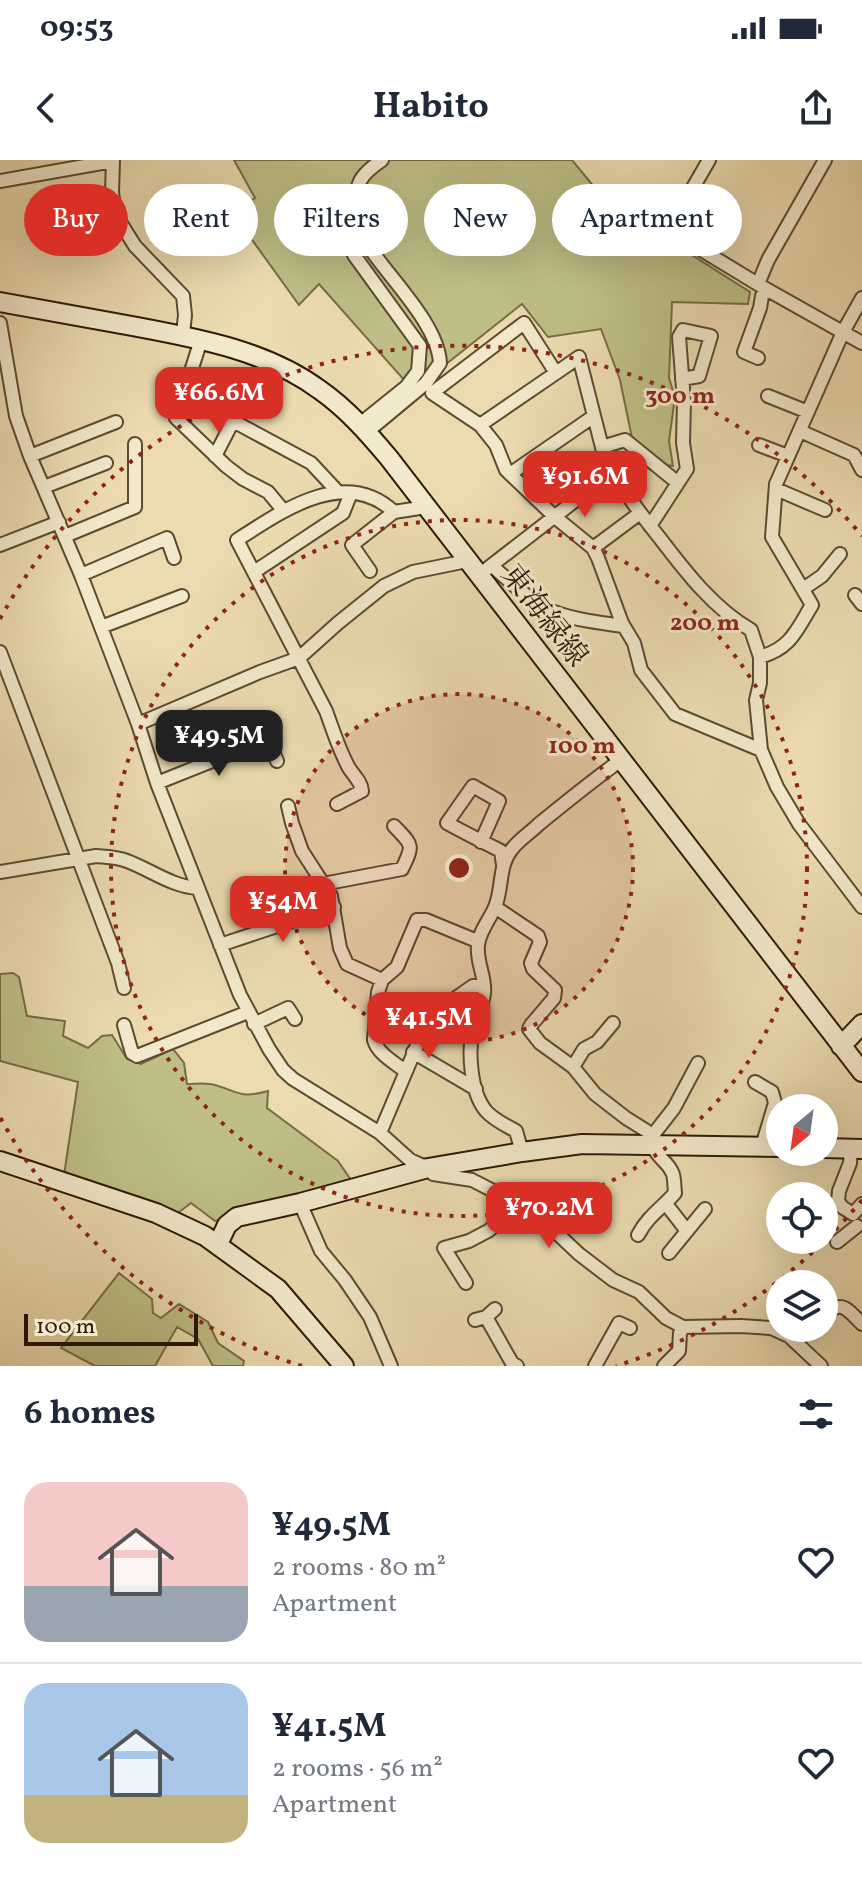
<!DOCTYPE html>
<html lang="en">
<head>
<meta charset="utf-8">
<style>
	body { margin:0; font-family:Vollkorn,"Noto Serif JP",serif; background:#f6f6f7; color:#1f2937; height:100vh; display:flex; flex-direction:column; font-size:30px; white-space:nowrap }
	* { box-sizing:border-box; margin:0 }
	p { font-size:26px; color:#747a83 }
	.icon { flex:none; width:44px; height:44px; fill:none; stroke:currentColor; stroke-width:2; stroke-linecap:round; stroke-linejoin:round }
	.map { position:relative; height:1206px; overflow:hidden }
	.panel { display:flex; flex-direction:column; background:#fff; flex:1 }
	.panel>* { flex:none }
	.banner { position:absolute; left:24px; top:24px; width:814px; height:72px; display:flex; gap:16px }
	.needle { width:52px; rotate:209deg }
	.controls { position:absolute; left:766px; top:934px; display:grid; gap:16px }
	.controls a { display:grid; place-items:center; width:72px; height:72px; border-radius:50%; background:#fff; box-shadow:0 8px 32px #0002; font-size:40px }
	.scale { position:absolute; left:24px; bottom:20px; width:174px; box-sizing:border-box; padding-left:8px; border:4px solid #2d1b04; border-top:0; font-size:22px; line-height:28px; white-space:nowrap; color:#2d1b04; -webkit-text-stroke:6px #f2e8cb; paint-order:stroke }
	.price { position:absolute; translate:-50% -68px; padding:0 18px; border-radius:16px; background:#d93025; color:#fff; font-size:26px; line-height:52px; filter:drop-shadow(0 2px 4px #0008) }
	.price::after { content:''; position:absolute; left:50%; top:48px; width:24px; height:18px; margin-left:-12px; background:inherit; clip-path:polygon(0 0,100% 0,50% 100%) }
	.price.on { background:#222; color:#fff }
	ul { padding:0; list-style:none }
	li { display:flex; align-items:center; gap:24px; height:200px; padding:0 24px }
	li+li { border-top:2px solid #e0e1e3 }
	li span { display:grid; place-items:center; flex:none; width:224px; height:160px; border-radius:24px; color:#555 }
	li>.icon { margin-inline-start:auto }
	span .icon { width:96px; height:96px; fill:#fffc; stroke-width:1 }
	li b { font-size:34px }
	h2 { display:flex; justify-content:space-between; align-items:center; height:96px; padding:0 24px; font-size:34px }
	.chip { padding:0 28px; border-radius:36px; background:#fff; box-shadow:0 8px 32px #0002; font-size:28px; line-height:72px }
	.chip.on { background:#d93025; color:#fff }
	.status { display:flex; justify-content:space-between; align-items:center; height:56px; padding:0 40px; background:#fff; direction:ltr }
	.status svg { height:22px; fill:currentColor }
	header { display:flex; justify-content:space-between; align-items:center; height:104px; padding:0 24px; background:#fff; font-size:36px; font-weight:700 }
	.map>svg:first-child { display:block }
</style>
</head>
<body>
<div class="status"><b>09:53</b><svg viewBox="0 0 49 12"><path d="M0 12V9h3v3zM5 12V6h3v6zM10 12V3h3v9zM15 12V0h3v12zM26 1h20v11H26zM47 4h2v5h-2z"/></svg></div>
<header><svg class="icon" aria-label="back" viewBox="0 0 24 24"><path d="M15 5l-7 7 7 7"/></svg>Habito<svg class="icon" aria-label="share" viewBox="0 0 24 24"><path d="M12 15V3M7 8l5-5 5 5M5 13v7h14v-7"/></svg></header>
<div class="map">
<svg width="862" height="1206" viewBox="0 0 862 1206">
	<rect width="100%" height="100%" fill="#ebdbaf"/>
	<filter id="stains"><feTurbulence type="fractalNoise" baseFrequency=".0025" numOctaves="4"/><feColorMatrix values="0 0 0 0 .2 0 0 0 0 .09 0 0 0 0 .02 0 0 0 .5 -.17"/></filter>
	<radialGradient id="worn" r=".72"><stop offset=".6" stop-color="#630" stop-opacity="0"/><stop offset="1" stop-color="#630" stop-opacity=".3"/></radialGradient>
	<path fill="#bebe86" stroke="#766c45" stroke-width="2" d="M234,0H572L604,39L750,132L748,144L672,142L669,218L675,237L669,281L673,306L667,305L632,278L620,220L601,169L548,177L522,144L436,212L404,220L319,124L299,145L232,52L255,38Z
		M13,813L19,817L27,856L65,861L63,876L88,888L102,876L112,875L127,899L141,904L173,889L184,903L187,924C196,924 206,922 215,925C239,932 240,939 268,931L267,948L338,1001L353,1023L215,1061L191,1043L178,1053L64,1015L78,922L0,901V814Z
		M119,1113L152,1139L153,1153L161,1158L179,1144L208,1162L218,1183L244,1201L243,1206H213L198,1179L177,1167L155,1206H95L61,1188Z"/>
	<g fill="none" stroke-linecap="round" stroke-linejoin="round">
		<defs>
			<path id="street" d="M113,0L112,32L115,54L135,86L183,136L185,155L183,174
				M709,0L672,64L671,68L672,72L766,129L862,183
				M0,21L113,1
				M354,95L420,186L418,211L406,227L360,264
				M758,124L768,100L825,0
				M0,163L16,256L30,296L81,415L138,564L157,623L240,835L269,889L283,910L293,919L380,973L410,1000L428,1008L433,1014L472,1020L505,1037L519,1047L544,1061L579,1094L613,1120L639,1132L666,1158L683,1167L741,1166L771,1168L789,1176L821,1206
				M201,180L176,258L226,306L243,319L268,332L283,350
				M758,198L744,192L760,148L762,136L766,129
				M768,236L808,252
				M480,265L556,213
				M800,271L854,295L862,310
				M367,272L426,223L440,203C438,164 389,118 367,84C364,79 359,74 357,69C355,64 356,56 356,50C355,23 360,15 382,0
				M759,285L788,296
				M602,287L625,280L678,323
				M30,296L116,262
				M215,296L233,261L311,303L338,332
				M510,314L594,256
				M44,327L106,303
				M776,329L825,350
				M650,366L687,309L683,283L684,241L679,177L683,170L711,176L699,216L682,219
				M65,376L135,347V284
				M0,385L59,362
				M593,388L640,353
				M492,406C511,422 530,442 554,452C576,460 600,463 623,466
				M370,411L352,385L394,352L426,347
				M254,412L343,353L351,333
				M81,415L167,378L174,398
				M479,415L612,312
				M803,429L822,416L840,394
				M855,435L862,444
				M101,467L182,436
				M0,492L118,803L124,828
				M760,497C791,488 796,471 812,445L772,377L776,324L843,172L862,138
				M138,564L260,512L299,498L338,463L384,426L413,412L467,401
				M261,565L277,601
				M761,590L675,554L641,510L634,483L622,463L598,398L593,388L555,357L506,310L496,285L480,265L432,233L524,163L556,213L579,197L605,299C620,327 639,352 659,377C685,411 713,448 751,470L760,497V523L756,540L761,590L777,627L799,664L862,747
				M157,623L267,579
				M337,644L362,631C361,621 354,616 349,608C339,590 333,570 326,551L237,380C282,351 345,306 394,352
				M288,646L292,663L302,691L331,736L340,788L347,804L382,820
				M481,682L499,641L473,626L447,663C465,673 483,682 501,691L503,705
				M0,712L96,696C106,697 117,697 127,701C151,710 173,727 198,728
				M323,724L402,709C414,684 413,686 394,666
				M495,747L538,776L540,782L531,803L533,809L555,830L554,838L531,865L529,869L540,883L573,907L595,934L626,958L653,975C651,997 665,997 672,1012C675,1017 674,1027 675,1033C661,1049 648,1056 638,1075
				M220,785L334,747
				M254,864L288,848L295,859
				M124,865L132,893L137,896L248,852
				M413,892L476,929
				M573,907L584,889L597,882L613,863
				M405,911C394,902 378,894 374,880L378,832L382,820L397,807L417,760H426L477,781
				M755,922L772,932L775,943L762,986
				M380,973L429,857L473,826L484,825
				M653,975L674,948L698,903
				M851,988L850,1003L839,1031L838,1041L842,1047L853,1054L862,1044
				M522,992L516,971C505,965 494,960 486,951C470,932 468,891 473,868C476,856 483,845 484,833C486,817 476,802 478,785C479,772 490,759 495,747C503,728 498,706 512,689C519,680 531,672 539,664C566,642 593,620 621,600
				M300,1043L321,1091L345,1120L370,1157L391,1206
				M666,1044L687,1071
				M837,1082L857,1066
				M669,1093L705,1049
				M466,1123L444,1088L469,1081L488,1071L519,1047
				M824,1155C842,1139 847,1149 862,1164
				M486,1157L512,1203L517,1206
				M475,1160L486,1157L495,1149
				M795,1182L810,1168
				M595,1206L619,1163L630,1168
				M664,1206L679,1191L680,1173L683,1167"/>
			<path id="secondary" d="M0,142C44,150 88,158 132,166C196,178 266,190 320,230C347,249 368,273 389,298L862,912
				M841,886L862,864
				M824,988L862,989
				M0,1001L156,1053L205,1076L278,1129L344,1206
				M218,1084L227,1065L237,1057L300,1043L428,1008L522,992L582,984L780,987"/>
		</defs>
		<use href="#street" stroke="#5c4b2f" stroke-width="16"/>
		<use href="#secondary" stroke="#2d1b04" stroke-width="22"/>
		<use href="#street" stroke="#f2e8cb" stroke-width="12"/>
		<use href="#secondary" stroke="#f2e8cb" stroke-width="18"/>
	</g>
	<circle cx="459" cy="708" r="174" fill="#8f2418" fill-opacity=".12"/>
	<g fill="none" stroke="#8f2418" stroke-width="4" stroke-dasharray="4 8">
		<circle cx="459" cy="708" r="174"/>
		<circle cx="459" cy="708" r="348"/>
		<path d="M862 1040A522 522 0 0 1 616 1206M302 1206A522 522 0 0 1 0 957M0 459A522 522 0 0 1 862 376"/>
	</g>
	<g text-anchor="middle" stroke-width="6" stroke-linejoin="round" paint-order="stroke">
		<g font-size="30" fill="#2d1b04" stroke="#f2e8cb">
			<text transform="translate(545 455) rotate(52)" y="10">東海緑線</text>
		</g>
	</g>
	<circle cx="459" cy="708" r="12" fill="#8f2418" stroke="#f2e8cb" stroke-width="4"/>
	<g font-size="24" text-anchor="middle" font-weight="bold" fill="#8f2418" stroke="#f2e8cb" stroke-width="6" stroke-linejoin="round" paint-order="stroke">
		<text x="680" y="243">300 m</text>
		<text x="705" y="470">200 m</text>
		<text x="582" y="593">100 m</text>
	</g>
	<rect width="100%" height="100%" filter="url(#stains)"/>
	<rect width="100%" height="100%" fill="url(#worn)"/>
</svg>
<div class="controls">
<a><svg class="needle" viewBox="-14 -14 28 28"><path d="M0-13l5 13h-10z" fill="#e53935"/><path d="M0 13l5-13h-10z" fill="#747a83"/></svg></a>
<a><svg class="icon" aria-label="locate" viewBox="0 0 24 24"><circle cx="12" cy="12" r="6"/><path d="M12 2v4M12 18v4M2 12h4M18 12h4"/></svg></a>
<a><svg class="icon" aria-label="layers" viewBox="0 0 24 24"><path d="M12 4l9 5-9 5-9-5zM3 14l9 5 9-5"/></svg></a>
</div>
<div class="scale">100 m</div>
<b class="price" style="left:219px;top:275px">¥66.6M</b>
<b class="price" style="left:585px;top:359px">¥91.6M</b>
<b class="price on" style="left:219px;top:618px">¥49.5M</b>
<b class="price" style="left:283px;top:784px">¥54M</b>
<b class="price" style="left:429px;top:900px">¥41.5M</b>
<b class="price" style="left:549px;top:1090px">¥70.2M</b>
<div class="banner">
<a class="chip on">Buy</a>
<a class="chip">Rent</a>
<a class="chip">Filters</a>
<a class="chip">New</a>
<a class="chip">Apartment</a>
</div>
</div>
<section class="panel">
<h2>6 homes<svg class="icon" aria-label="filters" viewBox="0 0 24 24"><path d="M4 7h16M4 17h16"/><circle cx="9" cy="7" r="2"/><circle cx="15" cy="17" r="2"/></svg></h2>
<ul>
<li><span style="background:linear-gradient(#f6c9c9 65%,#9aa5b1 0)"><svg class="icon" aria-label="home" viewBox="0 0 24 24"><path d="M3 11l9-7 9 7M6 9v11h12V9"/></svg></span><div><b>¥49.5M</b><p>2 rooms · 80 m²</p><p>Apartment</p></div><svg class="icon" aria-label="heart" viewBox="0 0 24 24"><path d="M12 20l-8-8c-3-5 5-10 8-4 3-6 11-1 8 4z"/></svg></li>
<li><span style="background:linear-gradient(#a9c7e8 70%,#c2b280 0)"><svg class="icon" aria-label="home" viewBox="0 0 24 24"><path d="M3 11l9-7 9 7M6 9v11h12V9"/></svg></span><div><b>¥41.5M</b><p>2 rooms · 56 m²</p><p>Apartment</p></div><svg class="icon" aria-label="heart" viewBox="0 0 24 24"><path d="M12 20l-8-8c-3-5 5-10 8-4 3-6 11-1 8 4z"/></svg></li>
</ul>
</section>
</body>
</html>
